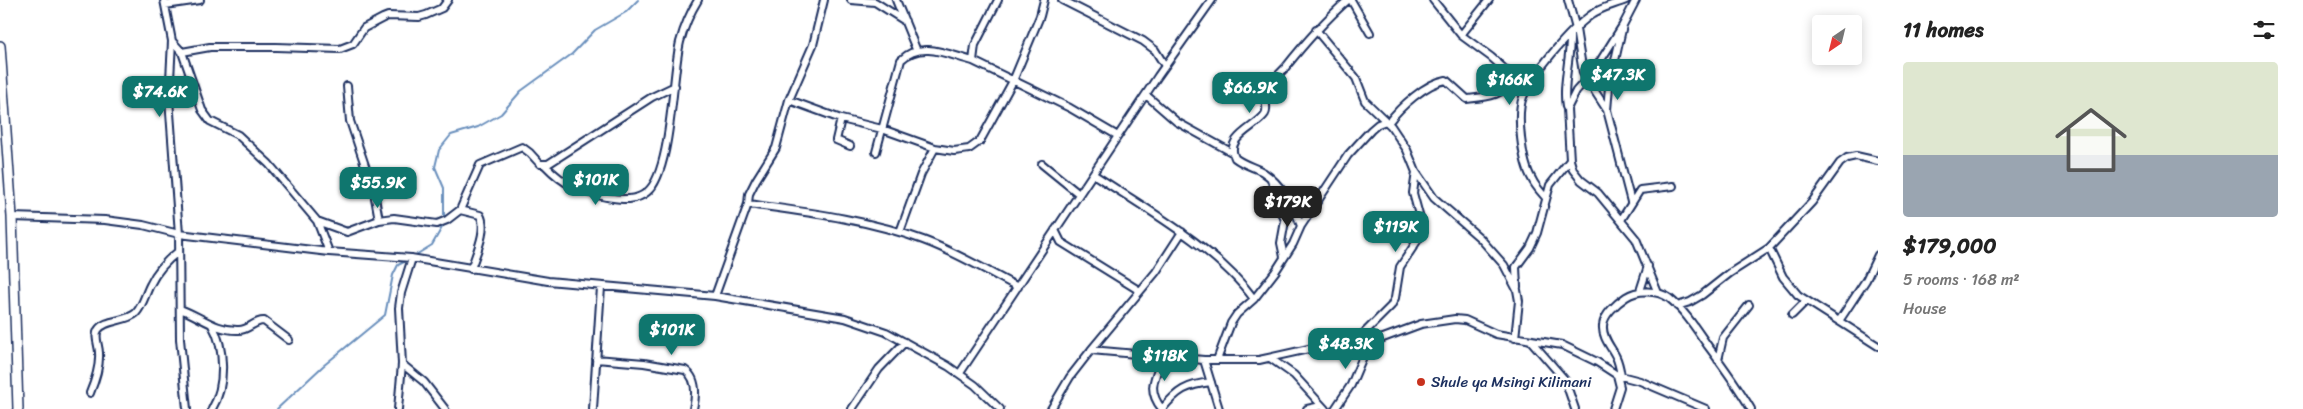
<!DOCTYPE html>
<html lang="en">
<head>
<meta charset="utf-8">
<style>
	body { margin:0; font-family:Sriracha,sans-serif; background:#f2f2f2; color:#222; height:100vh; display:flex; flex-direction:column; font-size:19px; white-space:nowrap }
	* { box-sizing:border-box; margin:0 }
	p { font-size:16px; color:#767676 }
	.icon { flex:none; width:28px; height:28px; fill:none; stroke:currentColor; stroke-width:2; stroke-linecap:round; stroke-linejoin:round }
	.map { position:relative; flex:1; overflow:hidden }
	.side { display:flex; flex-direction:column; background:#fff; width:425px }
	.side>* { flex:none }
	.needle { width:32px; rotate:215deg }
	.tools { position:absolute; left:1812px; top:15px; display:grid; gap:10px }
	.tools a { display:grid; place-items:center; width:50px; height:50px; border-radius:5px; background:#fff; box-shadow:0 2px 12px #0003; font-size:25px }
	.price { position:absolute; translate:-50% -42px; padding:0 11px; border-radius:10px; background:#0f766e; color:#fff; font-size:16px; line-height:32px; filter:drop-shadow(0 1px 2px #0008) }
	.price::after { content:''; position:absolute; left:50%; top:30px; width:15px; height:11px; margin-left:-8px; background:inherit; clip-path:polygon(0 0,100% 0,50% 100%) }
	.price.current { background:#222; color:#fff }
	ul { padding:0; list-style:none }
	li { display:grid; align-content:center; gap:10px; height:265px; padding:0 25px }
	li+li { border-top:1px solid #e0e0e0 }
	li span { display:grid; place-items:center; height:155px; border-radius:5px; color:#555 }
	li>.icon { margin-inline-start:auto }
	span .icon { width:90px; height:90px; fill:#fffc; stroke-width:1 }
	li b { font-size:21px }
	h2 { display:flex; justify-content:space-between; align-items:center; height:60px; padding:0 25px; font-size:21px }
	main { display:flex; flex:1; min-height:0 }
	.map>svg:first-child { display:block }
</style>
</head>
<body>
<main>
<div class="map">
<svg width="1878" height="409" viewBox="0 0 1878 409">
	<rect width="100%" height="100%" fill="#fff"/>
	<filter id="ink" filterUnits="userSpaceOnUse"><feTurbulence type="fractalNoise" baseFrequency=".02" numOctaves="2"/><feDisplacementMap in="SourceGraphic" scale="10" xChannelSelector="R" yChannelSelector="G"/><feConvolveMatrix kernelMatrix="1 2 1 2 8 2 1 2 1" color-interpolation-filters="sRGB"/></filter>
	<g filter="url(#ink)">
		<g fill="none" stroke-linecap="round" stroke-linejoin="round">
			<path stroke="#6b90bd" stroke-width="2" d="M444,219V188L435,167L439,150L451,135L478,127L501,114L521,91L572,54L595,30L626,12L638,0
				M414,256L432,245L444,224
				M277,409L323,366L385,315L393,275L398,265L406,261"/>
			<defs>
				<path id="minor" d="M164,0L172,41L169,99L179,234L180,339L187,409
					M851,0L875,2L905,21
					M896,0L916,49
					M998,0L975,45L973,61L1070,108L1118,136
					M1062,0L1143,41L1155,50L1165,66
					M1351,0L1370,33
					M1433,0L1461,35L1491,57L1528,90
					M1568,0L1576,29L1583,73L1607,110
					M165,5L200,0
					M1623,25L1594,71L1576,91L1567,109L1570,160L1573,170L1581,180L1598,193L1636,239L1658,293
					M1316,30L1356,78L1365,101L1391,126L1407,150L1416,172L1434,198L1480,238L1504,265L1517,290L1519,301L1515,338
					M1461,35L1489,0
					M172,41L182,52L202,110L210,121L238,135L269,164L317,221L329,252
					M182,52L210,47H276L340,49L353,44L364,28L383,18L388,16L419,17L426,15L442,8L448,0
					M347,86L350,121L374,192L379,220
					M1146,95L1177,122L1233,153
					M789,100L841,119L882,129L935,148L954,151L969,149L980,141L1013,81L1040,16L1044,0
					M1566,107C1562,84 1571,58 1570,34
					M841,119L836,140L850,146
					M1388,123C1400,107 1426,83 1446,80L1467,99C1485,97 1505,96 1514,78
					M876,152L901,60C921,40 949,55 973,61
					M1042,164L1079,194
					M545,165C564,185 580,192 607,197C621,199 635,202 647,192C672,172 672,75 680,42C684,27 690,13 698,0
					M1093,174C1145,208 1218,249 1254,299
					M1271,179L1285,221L1281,243L1284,257
					M1546,198C1541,192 1535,186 1532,179C1522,163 1516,115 1523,97C1533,73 1570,30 1591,15C1601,7 1614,5 1626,0
					M1631,202L1607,110L1609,87L1623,25L1636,0
					M748,204C806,212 867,219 923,240C956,252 987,271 1018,287
					M460,210L480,215C488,229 476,253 471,269
					M12,217L105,220L143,225L179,234L329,252L411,258L548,281L715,296L845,318L886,332L948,366L975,385L1000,409
					M1621,220L1640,190L1673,186
					M317,221L347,232L379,220L394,218L437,224L447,220L460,210L480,165L522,147L530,153L540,164H548L652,97L675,86
					M1301,226C1294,206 1281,184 1263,172C1254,167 1244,165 1235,158C1224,137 1257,127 1265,114C1269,108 1262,98 1267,88C1272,81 1279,74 1285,68C1304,44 1324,21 1348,0
					M1055,230L1061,242L1140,291
					M900,232L921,174L935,148
					M1769,248L1783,277L1798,295L1878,346
					M1517,287L1516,267L1530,248L1537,233L1550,185L1570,160
					M1640,291L1648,266
					M715,296L748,204L749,194L756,180L776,148L789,100L813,45L824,0
					M1677,306L1690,302L1702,295L1730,273L1769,248L1812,202L1840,163L1847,158L1856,156L1878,161
					M180,309C200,316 216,331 239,330C249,330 255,320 264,321L289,340
					M1792,315L1806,301
					M1839,321L1866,280L1878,255
					M212,325C225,347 226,386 212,409
					M1362,335L1370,340L1375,341L1421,324L1455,319L1465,320L1496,334L1562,345L1597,362L1617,375L1640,381L1706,409
					M1531,341L1565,380L1575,409
					M1091,350L1156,272L1182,232
					M1270,358L1294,375L1325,409
					M596,359L644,363L685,370C698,379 696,396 693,409
					M1204,360L1219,409
					M1217,360L1231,323L1237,314L1254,299L1275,272L1293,244L1301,226L1348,155L1371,130L1378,124L1386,121
					M1718,360L1723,338L1749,305
					M402,364L424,382L445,409
					M960,373L1158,76L1212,0
					M1621,376C1620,370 1619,363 1616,357C1612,348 1602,338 1603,326C1603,315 1617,303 1626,297C1638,289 1657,290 1669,298C1685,311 1696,329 1708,346C1723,366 1738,387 1751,409
					M90,393C95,381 100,367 99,353C99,345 94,337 98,330C105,319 126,322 136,313C143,305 145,295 150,285C156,272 167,260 179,251
					M398,409L402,364L399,308L401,293L412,258
					M593,409L601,287
					M852,409L879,369L905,342
					M1051,409L1070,377L1091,350L1204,360H1259L1349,340L1362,335L1391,306L1395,298L1400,267L1421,235L1422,226L1413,193L1416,172
					M1162,409C1178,390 1186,385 1211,382
					M1162,409C1146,389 1155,378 1163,356
					M1307,409L1321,406
					M1335,409L1351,385L1370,340
					M1613,409L1620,387L1617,375"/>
				<path id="secondary" d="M0,46L12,217L18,409"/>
			</defs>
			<use href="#minor" stroke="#1b2f5e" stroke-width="10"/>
			<use href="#secondary" stroke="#1b2f5e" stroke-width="12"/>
			<use href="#minor" stroke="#fff" stroke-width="6"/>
			<use href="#secondary" stroke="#fff" stroke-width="9"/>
		</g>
	</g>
	<circle fill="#c8321e" stroke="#fff" stroke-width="2" cx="1421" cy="382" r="5"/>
	<g text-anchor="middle" stroke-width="5" stroke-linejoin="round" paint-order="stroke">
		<g font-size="15" fill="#1b2f5e" stroke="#fff" text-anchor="start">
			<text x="1431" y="387">Shule ya Msingi Kilimani</text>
		</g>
	</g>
</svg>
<div class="tools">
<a><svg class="needle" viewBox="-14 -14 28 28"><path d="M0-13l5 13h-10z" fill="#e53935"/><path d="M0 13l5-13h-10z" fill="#767676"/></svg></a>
</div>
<b class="price" style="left:1618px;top:101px">$47.3K</b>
<b class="price" style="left:1510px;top:106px">$166K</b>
<b class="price" style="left:1250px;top:114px">$66.9K</b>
<b class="price" style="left:160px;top:118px">$74.6K</b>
<b class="price" style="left:596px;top:206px">$101K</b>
<b class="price" style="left:378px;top:209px">$55.9K</b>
<b class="price current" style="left:1288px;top:228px">$179K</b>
<b class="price" style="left:1396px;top:253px">$119K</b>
<b class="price" style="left:672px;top:356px">$101K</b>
<b class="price" style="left:1346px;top:370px">$48.3K</b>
<b class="price" style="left:1165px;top:382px">$118K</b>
</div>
<section class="side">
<h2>11 homes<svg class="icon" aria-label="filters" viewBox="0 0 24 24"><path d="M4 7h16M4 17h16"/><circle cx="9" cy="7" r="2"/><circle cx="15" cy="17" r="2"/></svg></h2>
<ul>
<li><span style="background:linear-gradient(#dfe7d0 60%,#9aa5b1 0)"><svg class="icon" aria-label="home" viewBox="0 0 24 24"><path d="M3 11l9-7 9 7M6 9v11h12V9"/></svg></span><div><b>$179,000</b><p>5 rooms · 168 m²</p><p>House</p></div></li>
</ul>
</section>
</main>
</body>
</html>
